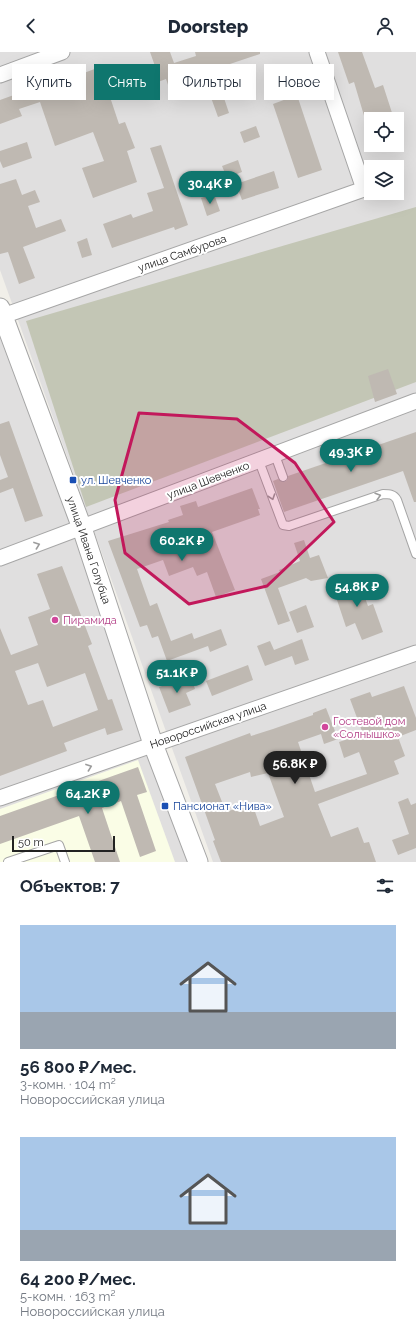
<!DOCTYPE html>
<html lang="ru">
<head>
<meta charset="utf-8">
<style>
	body { margin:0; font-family:Raleway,sans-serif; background:#f2f2f3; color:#1f2937; height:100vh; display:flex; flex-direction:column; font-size:15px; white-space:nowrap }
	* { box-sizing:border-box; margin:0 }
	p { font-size:13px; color:#747a83 }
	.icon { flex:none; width:22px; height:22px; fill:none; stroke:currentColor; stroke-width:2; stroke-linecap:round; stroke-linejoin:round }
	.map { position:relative; height:810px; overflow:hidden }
	.side { display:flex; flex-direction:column; background:#fff; flex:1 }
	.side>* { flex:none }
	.top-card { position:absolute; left:12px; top:12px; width:392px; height:36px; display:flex; gap:8px }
	.tools { position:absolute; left:364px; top:60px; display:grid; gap:8px }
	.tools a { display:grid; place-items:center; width:40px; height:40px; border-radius:0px; background:#fff; box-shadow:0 4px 16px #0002; font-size:20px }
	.scale { position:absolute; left:12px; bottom:10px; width:103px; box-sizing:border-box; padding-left:4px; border:2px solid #222; border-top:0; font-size:11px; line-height:14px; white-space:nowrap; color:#222; -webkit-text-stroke:3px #fff; paint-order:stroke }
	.price { position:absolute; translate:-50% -34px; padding:0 9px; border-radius:14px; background:#0f766e; color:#fff; font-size:13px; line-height:26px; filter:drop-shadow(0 1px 2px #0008) }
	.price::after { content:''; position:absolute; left:50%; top:24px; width:12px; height:9px; margin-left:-6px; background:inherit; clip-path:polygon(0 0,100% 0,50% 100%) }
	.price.on { background:#222; color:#fff }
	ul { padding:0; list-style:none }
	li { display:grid; align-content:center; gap:8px; height:212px; padding:0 20px }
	li span { display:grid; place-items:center; height:124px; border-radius:0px; color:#555 }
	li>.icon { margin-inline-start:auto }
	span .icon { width:72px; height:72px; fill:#fffc; stroke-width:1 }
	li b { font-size:17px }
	h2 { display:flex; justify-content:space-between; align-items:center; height:48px; padding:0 20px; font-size:17px }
	.tag { padding:0 14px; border-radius:0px; background:#fff; box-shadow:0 4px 16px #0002; font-size:14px; line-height:36px }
	.tag.on { background:#0f766e; color:#fff }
	header { display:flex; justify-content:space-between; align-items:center; height:52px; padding:0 20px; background:#fff; font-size:18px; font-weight:800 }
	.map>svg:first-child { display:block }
</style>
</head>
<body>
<header><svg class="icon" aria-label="back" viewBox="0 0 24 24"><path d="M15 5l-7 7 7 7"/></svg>Doorstep<svg class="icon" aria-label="person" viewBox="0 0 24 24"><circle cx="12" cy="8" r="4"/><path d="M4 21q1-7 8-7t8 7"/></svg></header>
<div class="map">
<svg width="416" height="810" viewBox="0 0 416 810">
	<rect width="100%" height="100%" fill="#f1efe9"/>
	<path fill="#e0dfdf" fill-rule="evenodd" d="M0,0H416V810H213L0,218ZM371,67H397V93H371ZM371,115H397V141H371Z
		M0,252L200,810H0Z"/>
	<path fill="#fafde6" d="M138,708L175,810H0V757Z"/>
	<path fill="#c3c6b5" d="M416,155V330L86,455L26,269Z"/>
	<path fill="#bfb9b2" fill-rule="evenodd" d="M150,0H170L174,11L196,4L195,0H260V2L218,16L227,44L224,46L229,61L218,65L209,40L190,47L188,42L173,47L166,27L155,31L150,19L156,17Z
		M338,0H362L375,36L383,33L394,67H365L354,30L349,32Z
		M100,15L103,26L124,19L129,35L109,42L119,72L125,70L135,96L127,99L137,130L93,146L82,116L104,109L93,80L55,94L40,50L19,57L22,64L0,72V48L72,22L73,25Z
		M275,28L280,42L269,46L265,32Z
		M297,43L322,118L298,126L273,52Z
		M256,74L260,85L244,91L240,80Z
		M27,90L32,106L3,116L0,109V99Z
		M161,93L188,173L175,178L174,175L112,196L103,172L131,162L133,166L153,159L147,141L164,136L150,96Z
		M238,108L242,120L227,126L222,114Z
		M274,119L279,136L242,148L236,132Z
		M16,127L22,143L35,138L40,150L28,154L36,176L61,167L66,179L23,195L35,226L19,232L8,200L0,202V132Z
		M214,142L220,159L207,164L201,146Z
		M87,186L92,203L82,206L77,190Z
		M388,317L397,342L375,350L368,324Z
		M9,369L43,464L25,470L13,436L0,441V428L8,425L0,403V372Z
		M416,380V450H414L403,419L284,460L273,429L278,427L284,430L287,428L288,424Z
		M252,436L260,457H258L260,463L212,480L235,538L216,545L207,520L197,524L193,515L169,524L163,508L137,517L150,554L157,551L171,589L192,581L194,587L221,577L227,593L210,600L208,594L167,609L158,584L152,586L147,573L140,575L108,489L169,470L168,468L183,463L180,454L196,449L198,455Z
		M304,488L310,506L319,503L328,526L311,529L306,526L278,536L290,569L278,573L261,527L280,520L279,518L300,509L294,491Z
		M62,514L92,592L88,594L108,648L112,647L123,678L107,683L105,676L64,691L67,699L0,724V576L11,603L38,593L28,565L50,557L37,522ZM38,611L47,635L85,621L98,658L53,675L43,648L28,653L15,619Z
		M357,524L368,554L373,552L383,580L362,588L355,571L346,575L332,533Z
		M306,553L314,575L297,581L289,560Z
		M302,587L309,608L295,613L292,604L265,614L257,594L270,589L274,598Z
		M248,613L253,628L212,644L206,629Z
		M191,625L195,637L186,641L191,653L169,661L159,635Z
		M404,634L416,666V678L398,685L405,704L394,709L399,722L318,752L331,785L358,775L364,791L369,790L376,810H221L213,789L215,788L185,705L250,681L251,684L273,677L313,663V661L326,656L338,687L324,692L321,682L298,690L315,740L367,722L359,700L344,706L339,690L363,682L350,647L370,640L372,645ZM250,720L251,725L268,721L284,765L260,774L252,751L226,760L215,732Z
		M138,715L147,740L137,743L156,799L140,805L121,749L102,756L120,810H95L79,764L0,792V764Z
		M408,746L411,753L416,751V796L398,803L392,788L409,782L398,750Z"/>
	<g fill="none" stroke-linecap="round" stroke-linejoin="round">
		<defs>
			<path id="service" d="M275,403L283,425
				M259,409L283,473L289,474L383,442C389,442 394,442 397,448L416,502
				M8,810L59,793L65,810"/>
			<path id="minor" d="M0,23L62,0
				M0,265L364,137L317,0
				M0,506L416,349
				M0,746L416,601"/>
			<path id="tertiary" d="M0,256L82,476L153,692L198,810"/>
		</defs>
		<use href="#service" stroke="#a6a6a6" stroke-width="10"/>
		<use href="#minor" stroke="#a6a6a6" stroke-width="17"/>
		<use href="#tertiary" stroke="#a6a6a6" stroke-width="21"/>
		<use href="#service" stroke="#fff" stroke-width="8"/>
		<use href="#minor" stroke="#fff" stroke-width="15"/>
		<use href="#tertiary" stroke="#fff" stroke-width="19"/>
	</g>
	<defs><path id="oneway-chevron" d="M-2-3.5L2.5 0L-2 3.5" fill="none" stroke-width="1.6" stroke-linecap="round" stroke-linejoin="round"/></defs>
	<g stroke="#9c9c9c">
		<use href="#oneway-chevron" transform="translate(378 444) rotate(-16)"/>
		<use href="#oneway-chevron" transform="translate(272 445) rotate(71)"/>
		<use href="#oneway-chevron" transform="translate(37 493) rotate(-20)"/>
		<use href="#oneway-chevron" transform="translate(89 715) rotate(-20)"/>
	</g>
	<path fill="#c2185b" fill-opacity="0.2" stroke="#c2185b" stroke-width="3" stroke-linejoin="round" d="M139,361L237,367L295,411L334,470L267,534L189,552L125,501L115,448Z"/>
	<g fill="#1a4fb4" stroke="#fff" stroke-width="1.5">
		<rect x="69" y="424" width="8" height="8" rx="2"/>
		<rect x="161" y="750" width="8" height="8" rx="2"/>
	</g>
	<g fill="#d1479c" stroke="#fff" stroke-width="1.5">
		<circle cx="55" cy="568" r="4"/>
		<circle cx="325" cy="675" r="4"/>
	</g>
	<g text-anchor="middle" stroke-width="4" stroke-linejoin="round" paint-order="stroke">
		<g font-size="11" fill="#222" stroke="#fff">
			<text transform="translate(182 201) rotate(-19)" y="4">улица Самбурова</text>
			<text transform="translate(208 428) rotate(-21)" y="4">улица Шевченко</text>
			<text transform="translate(89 498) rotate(71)" y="4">улица Ивана Голубца</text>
			<text transform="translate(208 673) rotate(-19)" y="4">Новороссийская улица</text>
		</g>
		<g font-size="11" fill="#164399" stroke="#fff" text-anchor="start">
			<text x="81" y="432">ул. Шевченко</text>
			<text x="173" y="758">Пансионат «Нива»</text>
		</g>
		<g font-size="11" fill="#b23c85" stroke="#fff" text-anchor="start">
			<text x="63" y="572">Пирамида</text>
			<text x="333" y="673">Гостевой дом<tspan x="333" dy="13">«Солнышко»</tspan></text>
		</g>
	</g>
</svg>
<div class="tools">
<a><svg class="icon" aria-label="locate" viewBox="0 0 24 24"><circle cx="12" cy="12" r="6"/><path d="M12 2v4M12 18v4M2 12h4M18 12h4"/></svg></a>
<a><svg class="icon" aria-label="layers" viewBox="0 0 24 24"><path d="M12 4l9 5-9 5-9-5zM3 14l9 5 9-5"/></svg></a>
</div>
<div class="scale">50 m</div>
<b class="price" style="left:210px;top:153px">30.4K ₽</b>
<b class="price" style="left:351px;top:421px">49.3K ₽</b>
<b class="price" style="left:182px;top:510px">60.2K ₽</b>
<b class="price" style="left:357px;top:556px">54.8K ₽</b>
<b class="price" style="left:177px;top:642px">51.1K ₽</b>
<b class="price on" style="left:295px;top:733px">56.8K ₽</b>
<b class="price" style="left:88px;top:763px">64.2K ₽</b>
<div class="top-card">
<a class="tag">Купить</a>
<a class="tag on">Снять</a>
<a class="tag">Фильтры</a>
<a class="tag">Новое</a>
</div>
</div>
<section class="side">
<h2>Объектов: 7<svg class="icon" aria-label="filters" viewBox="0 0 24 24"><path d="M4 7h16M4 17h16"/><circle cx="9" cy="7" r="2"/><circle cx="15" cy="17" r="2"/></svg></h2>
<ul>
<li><span style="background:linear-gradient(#a9c7e8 70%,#9aa5b1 0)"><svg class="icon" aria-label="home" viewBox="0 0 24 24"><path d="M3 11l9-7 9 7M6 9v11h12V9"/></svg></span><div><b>56 800 ₽/мес.</b><p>3-комн. · 104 m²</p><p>Новороссийская улица</p></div></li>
<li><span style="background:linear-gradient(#a9c7e8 75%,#9aa5b1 0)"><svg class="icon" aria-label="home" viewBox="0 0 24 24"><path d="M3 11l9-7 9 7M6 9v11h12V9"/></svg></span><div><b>64 200 ₽/мес.</b><p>5-комн. · 163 m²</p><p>Новороссийская улица</p></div></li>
</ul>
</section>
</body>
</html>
